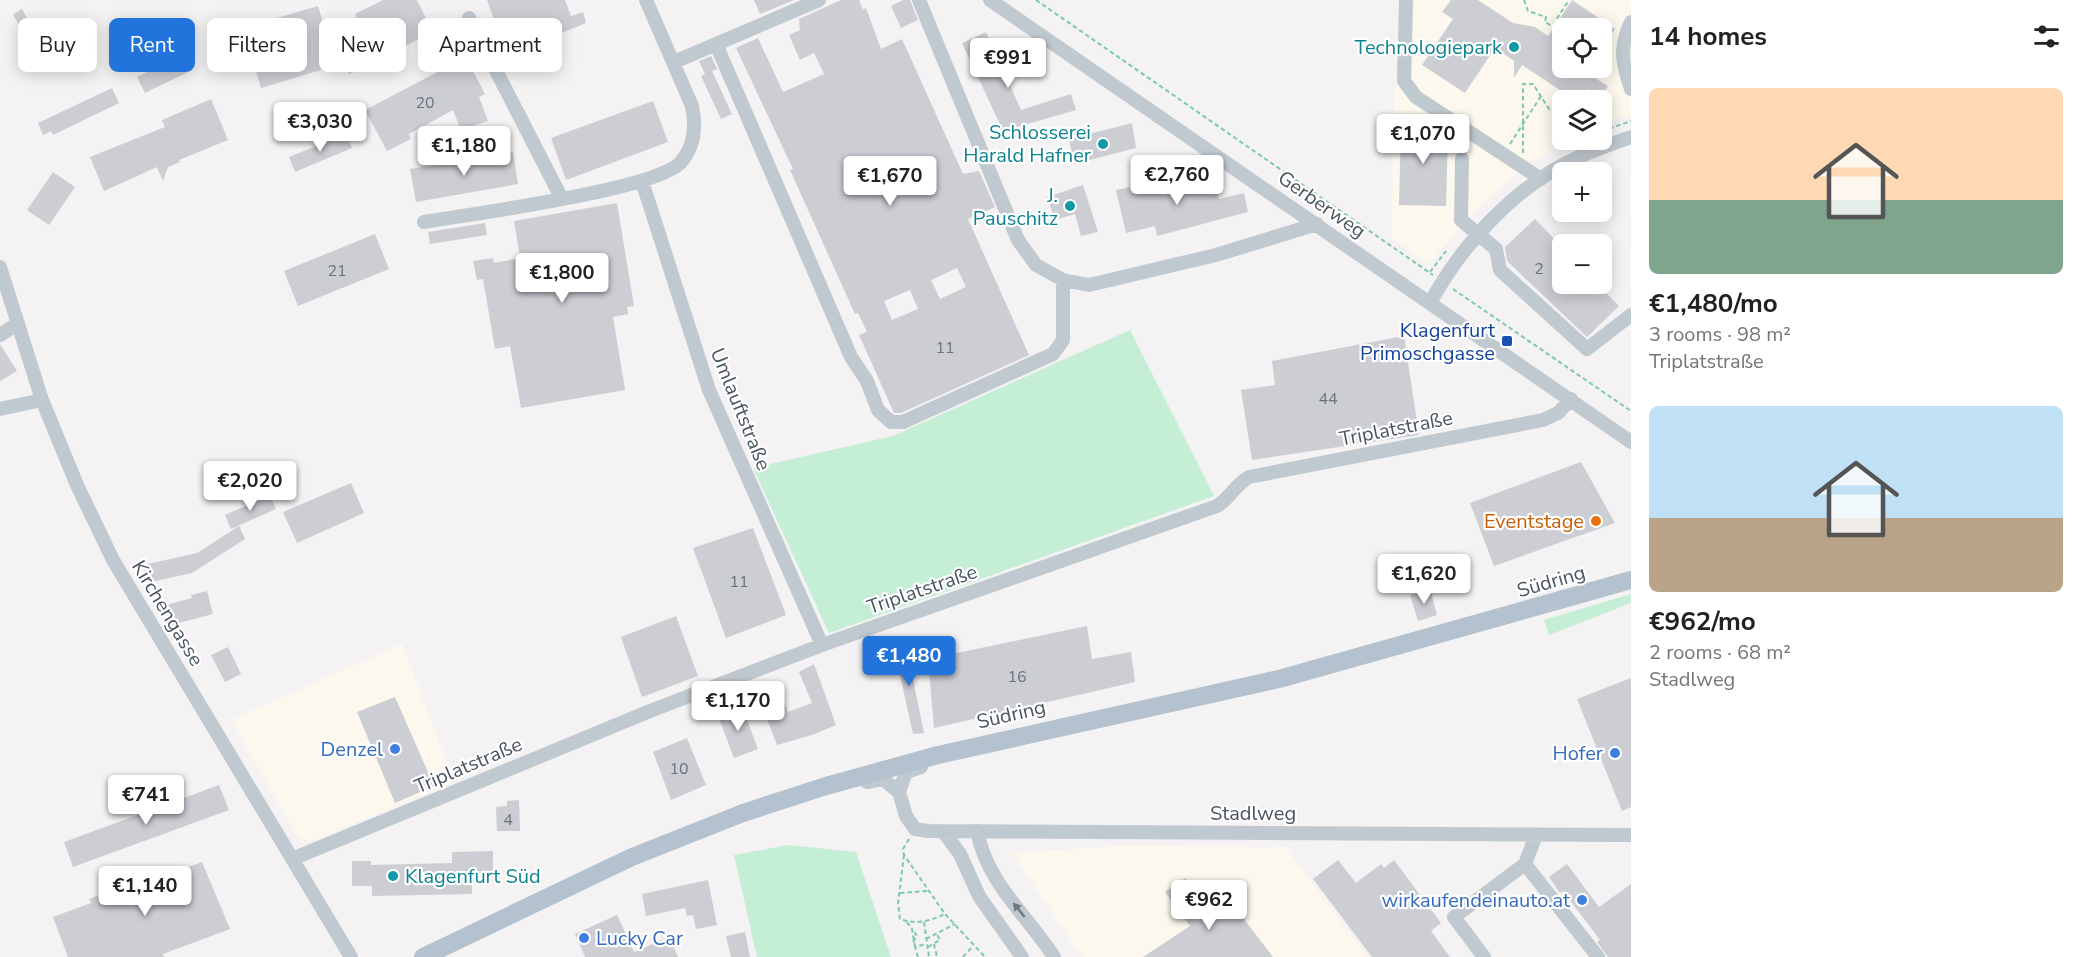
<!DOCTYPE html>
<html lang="en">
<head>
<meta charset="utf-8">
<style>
	body { margin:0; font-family:"Nunito Sans",sans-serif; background:#f2f2f2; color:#222; height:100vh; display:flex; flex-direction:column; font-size:22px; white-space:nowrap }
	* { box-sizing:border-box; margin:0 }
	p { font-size:20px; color:#767676 }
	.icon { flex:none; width:33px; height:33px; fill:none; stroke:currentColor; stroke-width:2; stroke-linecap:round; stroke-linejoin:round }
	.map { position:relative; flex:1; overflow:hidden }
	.panel { display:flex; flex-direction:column; background:#fff; width:450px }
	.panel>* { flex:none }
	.hud { position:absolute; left:18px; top:18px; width:570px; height:54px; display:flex; gap:12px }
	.controls { position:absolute; left:1552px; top:18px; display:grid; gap:12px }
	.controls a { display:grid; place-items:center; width:60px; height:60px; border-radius:9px; background:#fff; box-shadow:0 3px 15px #0003; font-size:30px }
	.price { position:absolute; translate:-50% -51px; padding:0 14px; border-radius:6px; background:#fff; color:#222; font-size:20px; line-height:39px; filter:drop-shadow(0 2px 3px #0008) }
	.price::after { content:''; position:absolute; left:50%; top:36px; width:18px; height:14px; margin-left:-9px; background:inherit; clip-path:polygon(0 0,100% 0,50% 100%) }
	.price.on { background:#2373dd; color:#fff }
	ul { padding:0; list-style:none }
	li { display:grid; align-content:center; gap:12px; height:318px; padding:0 18px }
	li span { display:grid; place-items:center; height:186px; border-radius:9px; color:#555 }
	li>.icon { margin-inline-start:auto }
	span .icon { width:108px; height:108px; fill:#fffc; stroke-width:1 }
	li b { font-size:26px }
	h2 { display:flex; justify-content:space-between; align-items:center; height:72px; padding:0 18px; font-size:26px }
	.pill { padding:0 21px; border-radius:9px; background:#fff; box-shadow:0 3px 15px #0003; font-size:21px; line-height:54px }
	.pill.on { background:#2373dd; color:#fff }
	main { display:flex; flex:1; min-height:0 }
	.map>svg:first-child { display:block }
</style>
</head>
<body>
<main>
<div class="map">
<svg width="1631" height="957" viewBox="0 0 1631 957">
	<rect width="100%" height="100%" fill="#f4f2f2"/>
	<path fill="#fcf8ee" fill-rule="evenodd" d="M1414,0H1631V115L1602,125V100H1563V140H1569L1530,162L1481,205L1429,264L1391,238L1395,87L1412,79ZM1563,28H1602V68H1563Z
		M402,644L454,782L310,842L296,834L231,720Z
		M1119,846L1285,847L1368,957H1082L1012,853Z"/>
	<path fill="#c4eed5" d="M1130,330L1214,496L829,633L753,468L893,436Z
		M1631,594V603L1549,635L1544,620Z
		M788,845L856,852L891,957H757L734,855Z"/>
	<path fill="#ccced4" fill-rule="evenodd" d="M383,0H417L433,32L349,74L344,63L261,88L243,28L318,6L329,42L361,26L355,14Z
		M487,0H565L571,16L583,12L586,23L507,55Z
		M754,0H794L760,14Z
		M841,0H859L863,10L866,8L881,49L902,39L963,174L979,171L995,207L968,219L1029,355L901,413H894L859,335L867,332L858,313L855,314L790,170L793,169L736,48L758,38L783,92L824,74L814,53L800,60L789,35L800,30L799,19ZM957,268L966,287L940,299L931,280ZM910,290L918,309L892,320L884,301Z
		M903,0H910L918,20L901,28L891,6Z
		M1451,0H1478L1513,23L1535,27L1548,36L1572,0L1615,29L1602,48V28H1563V68H1579L1608,86L1600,98L1588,89L1580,100H1575L1522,65L1514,78V61L1495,48L1465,93L1422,65L1453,19L1442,12Z
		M22,9L39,41L30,46L13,14Z
		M986,32L1021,110L1071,94L1076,110L1003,131L962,43Z
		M458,42L485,94L479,97L488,121L461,130L453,110L409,134L411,139L387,151L365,110L449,66L441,51Z
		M185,54L192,70L145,93L137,77Z
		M711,56L717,69L712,71L732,114L721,119L701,76L705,74L699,61Z
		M112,88L119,103L53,135L51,131L43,135L38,123Z
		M211,99L228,140L179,160L180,162L168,167L163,181L157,167L104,191L90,157L165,127L162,120Z
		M653,101L668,142L566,180L551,138Z
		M1401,122L1432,123L1448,135L1446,206L1399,205Z
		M1132,123L1136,148L1074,164L1069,139Z
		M346,134L352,148L295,172L289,157Z
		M513,152L518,184L416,202L410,169Z
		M53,172L75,187L49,225L27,210Z
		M1213,174L1219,199L1244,193L1248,212L1157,236L1155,226L1126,233L1116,190L1135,186L1136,193Z
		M1083,185L1098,232L1081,236L1075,214L1055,220L1047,197Z
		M617,203L634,306L627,307L628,314L613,317L625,390L521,408L510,346L495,349L483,279L477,280L473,261L493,258L494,263L520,258L514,221Z
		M1535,219L1563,248V284H1597L1619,306L1587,337L1507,261L1505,247Z
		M485,223L487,235L430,244L428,232Z
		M375,234L389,269L298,306L284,271Z
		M1404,336L1419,435L1252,460L1241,390L1275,385L1272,361Z
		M0,344L17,371L0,381Z
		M1581,462L1615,523L1494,566L1470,503Z
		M351,483L364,513L297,543L283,512Z
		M270,495L276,509L231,529L225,515Z
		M239,526L245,539L192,573L147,583L143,565L197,553Z
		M753,528L786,615L726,638L693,548Z
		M1430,589L1437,615L1418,621L1410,595Z
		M207,591L213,614L171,625L166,605L192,598L191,595Z
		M676,616L698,676L642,697L621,637Z
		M1087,626L1092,659L1131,652L1135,682L934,728L928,659Z
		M905,641L924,733L913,734L893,643Z
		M228,647L241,674L225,682L211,655Z
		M814,664L836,725L812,735L777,745L760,701L780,693L788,712L812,703L799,672Z
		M1631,678V807L1622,811L1577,699Z
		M395,697L434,786L395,803L357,712Z
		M742,707L758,749L734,758L718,716Z
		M687,738L706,785L671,800L653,752Z
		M219,785L229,810L73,867L64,842Z
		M519,800L520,831H497L496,807L507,806V801Z
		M493,851V874L472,875V894L372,896V886H352V861H371V865L452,863V852Z
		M1338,860L1356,883L1381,864L1384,868L1394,860L1441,923L1431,931L1450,957H1372L1313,879Z
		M202,862L230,929L163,954L164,957H68L53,917L91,903L89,899L176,867L178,871Z
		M1567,864L1599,907L1631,884V957H1608L1597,942L1600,940L1563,891L1560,893L1549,877Z
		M1185,878L1216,920L1234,906L1273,957H1143L1190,926L1165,892Z
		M708,880L717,925L696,929L693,915L687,916L685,908L646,916L642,894Z
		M617,915L634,952L669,937L678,957H585L575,934Z
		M745,932L750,957H731L726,936Z"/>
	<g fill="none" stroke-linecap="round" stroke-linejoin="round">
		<path stroke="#7dcba6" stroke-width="2" stroke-dasharray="4.5 3" stroke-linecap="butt" d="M1036,0L1433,275
			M1524,0L1528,11L1546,17L1545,22L1552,26L1569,0
			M1602,131L1631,121
			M1510,144L1541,96
			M1523,153V84H1533L1551,112
			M1430,272L1446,251
			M1453,289L1631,411
			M909,839L903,849L904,855L945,914L985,957
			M904,855L898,903L900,919C915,925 931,921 945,914
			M900,893L927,891
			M907,922L912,929L915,947
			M924,922L929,957
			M926,939L955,924
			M913,942L917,936L913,930
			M934,944L937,957
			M928,947L940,940L937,934
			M918,957L915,947L926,944
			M963,957L973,946"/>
		<path stroke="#c1c9d0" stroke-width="14" d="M919,0L1018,240L1036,265L1063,280L1089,285L1216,255L1317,224
			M990,0L1631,442
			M1406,0L1404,81L1416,97L1541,179
			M469,18L562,199
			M1631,22C1619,47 1622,63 1631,89
			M716,44L851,357L867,381L878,410L891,422H903L1053,354L1063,340V280
			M674,62L819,0
			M1462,159L1461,220L1496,249L1500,270L1587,349L1631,315
			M642,181L709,390L822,645
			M424,222C470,214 656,190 681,162C695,146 696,125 692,106L646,0
			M0,267L42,400L77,485L113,560L351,957
			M1430,303C1463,243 1516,185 1579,157C1596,149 1614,143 1631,137
			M0,335L17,324
			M0,409L42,400
			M867,782L883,779L899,792L906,816L915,829L928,831L1631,835
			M899,792L906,772L921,767
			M943,831L960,854L979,896L1022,957
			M977,831C987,883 1026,914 1054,957
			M1536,835L1525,864L1598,957
			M292,859L650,711L822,645L1217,506C1230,498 1235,485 1249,477L1543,420L1558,413L1571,399
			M1484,957L1454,917L1525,864"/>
		<path stroke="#b4c1cf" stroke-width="18" d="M423,957L632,857L743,813L826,786L938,755L1279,679L1631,580"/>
	</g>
	<defs><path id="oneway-solid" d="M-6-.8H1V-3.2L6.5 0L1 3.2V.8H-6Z" transform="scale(1.5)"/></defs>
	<use fill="#6e7881" href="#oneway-solid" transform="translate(1019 910) rotate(-129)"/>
	<g fill="#0f9aa8" stroke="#fff" stroke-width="2">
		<circle cx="1514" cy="47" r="6"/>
		<circle cx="1103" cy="144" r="6"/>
		<circle cx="1070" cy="206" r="6"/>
		<circle cx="393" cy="876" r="6"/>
	</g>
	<rect fill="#1a4fb4" stroke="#fff" stroke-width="2" x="1501" y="335" width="12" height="12" rx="3"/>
	<circle fill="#e8710a" stroke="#fff" stroke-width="2" cx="1596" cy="521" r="6"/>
	<g fill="#3f7fe0" stroke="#fff" stroke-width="2">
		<circle cx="395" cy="749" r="6"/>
		<circle cx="1615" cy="753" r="6"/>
		<circle cx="1582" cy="900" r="6"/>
		<circle cx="584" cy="938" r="6"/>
	</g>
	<g text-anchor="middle" stroke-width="4.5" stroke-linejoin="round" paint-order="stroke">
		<g font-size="16" fill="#6a737c">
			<text x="425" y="108">20</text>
			<text x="1539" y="274">2</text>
			<text x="337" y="276">21</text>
			<text x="945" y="353">11</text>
			<text x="1328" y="404">44</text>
			<text x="739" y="587">11</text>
			<text x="1017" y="682">16</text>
			<text x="679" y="774">10</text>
			<text x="508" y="825">4</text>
		</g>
		<g font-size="20" fill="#0d838f" stroke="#fff" text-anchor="end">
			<text x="1502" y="54">Technologiepark</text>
			<text x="1091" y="139">Schlosserei<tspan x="1091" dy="23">Harald Hafner</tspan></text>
			<text x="1058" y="202">J.<tspan x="1058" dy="23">Pauschitz</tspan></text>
			<text x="405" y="883" text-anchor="start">Klagenfurt Süd</text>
		</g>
		<g font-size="20" fill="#4a555f" stroke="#fff">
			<text transform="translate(1322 204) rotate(35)" y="7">Gerberweg</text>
			<text transform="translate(741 409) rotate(68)" y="7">Umlauftstraße</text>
			<text transform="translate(1396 428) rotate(-11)" y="7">Triplatstraße</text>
			<text transform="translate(1551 581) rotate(-16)" y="7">Südring</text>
			<text transform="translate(922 589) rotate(-19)" y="7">Triplatstraße</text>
			<text transform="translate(168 613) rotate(59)" y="7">Kirchengasse</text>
			<text transform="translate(1011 714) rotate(-13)" y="7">Südring</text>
			<text transform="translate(468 765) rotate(-23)" y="7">Triplatstraße</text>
			<text x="1253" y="820">Stadlweg</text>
		</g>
		<g font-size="20" fill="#164399" stroke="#fff" text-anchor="end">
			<text x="1495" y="337">Klagenfurt<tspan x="1495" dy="23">Primoschgasse</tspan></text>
		</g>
		<g font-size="20" fill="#c56008" stroke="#fff" text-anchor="end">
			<text x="1584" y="528">Eventstage</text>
		</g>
		<g font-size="20" fill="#366cbe" stroke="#fff" text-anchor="end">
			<text x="383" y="756">Denzel</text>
			<text x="1603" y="760">Hofer</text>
			<text x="1570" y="907">wirkaufendeinauto.at</text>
			<text x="596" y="945" text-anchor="start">Lucky Car</text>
		</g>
	</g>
</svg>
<div class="controls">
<a><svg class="icon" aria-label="locate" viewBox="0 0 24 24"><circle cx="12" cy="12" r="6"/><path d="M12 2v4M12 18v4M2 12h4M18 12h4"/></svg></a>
<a><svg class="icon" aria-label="layers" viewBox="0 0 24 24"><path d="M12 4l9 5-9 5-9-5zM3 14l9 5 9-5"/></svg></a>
<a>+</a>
<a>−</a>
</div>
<b class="price" style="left:1008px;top:89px">€991</b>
<b class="price" style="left:320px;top:153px">€3,030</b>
<b class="price" style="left:1423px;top:165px">€1,070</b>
<b class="price" style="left:464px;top:177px">€1,180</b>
<b class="price" style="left:1177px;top:206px">€2,760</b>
<b class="price" style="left:890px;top:207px">€1,670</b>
<b class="price" style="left:562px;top:304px">€1,800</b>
<b class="price" style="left:250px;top:512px">€2,020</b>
<b class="price" style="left:1424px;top:605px">€1,620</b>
<b class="price on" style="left:909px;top:687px">€1,480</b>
<b class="price" style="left:738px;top:732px">€1,170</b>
<b class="price" style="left:146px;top:826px">€741</b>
<b class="price" style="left:145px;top:917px">€1,140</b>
<b class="price" style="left:1209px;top:931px">€962</b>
<div class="hud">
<a class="pill">Buy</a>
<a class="pill on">Rent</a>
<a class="pill">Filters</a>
<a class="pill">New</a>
<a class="pill">Apartment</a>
</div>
</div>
<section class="panel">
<h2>14 homes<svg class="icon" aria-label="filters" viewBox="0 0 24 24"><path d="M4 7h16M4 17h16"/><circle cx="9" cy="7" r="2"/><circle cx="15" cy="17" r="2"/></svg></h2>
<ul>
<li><span style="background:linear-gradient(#ffd9b3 60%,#7fa58c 0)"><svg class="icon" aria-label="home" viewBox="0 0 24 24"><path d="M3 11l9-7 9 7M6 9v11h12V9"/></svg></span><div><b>€1,480/mo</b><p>3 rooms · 98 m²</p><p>Triplatstraße</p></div></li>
<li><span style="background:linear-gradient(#bfe0f5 60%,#b9a48a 0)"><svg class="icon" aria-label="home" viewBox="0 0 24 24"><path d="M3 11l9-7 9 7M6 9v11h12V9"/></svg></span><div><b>€962/mo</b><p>2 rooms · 68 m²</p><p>Stadlweg</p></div></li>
</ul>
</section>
</main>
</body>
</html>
